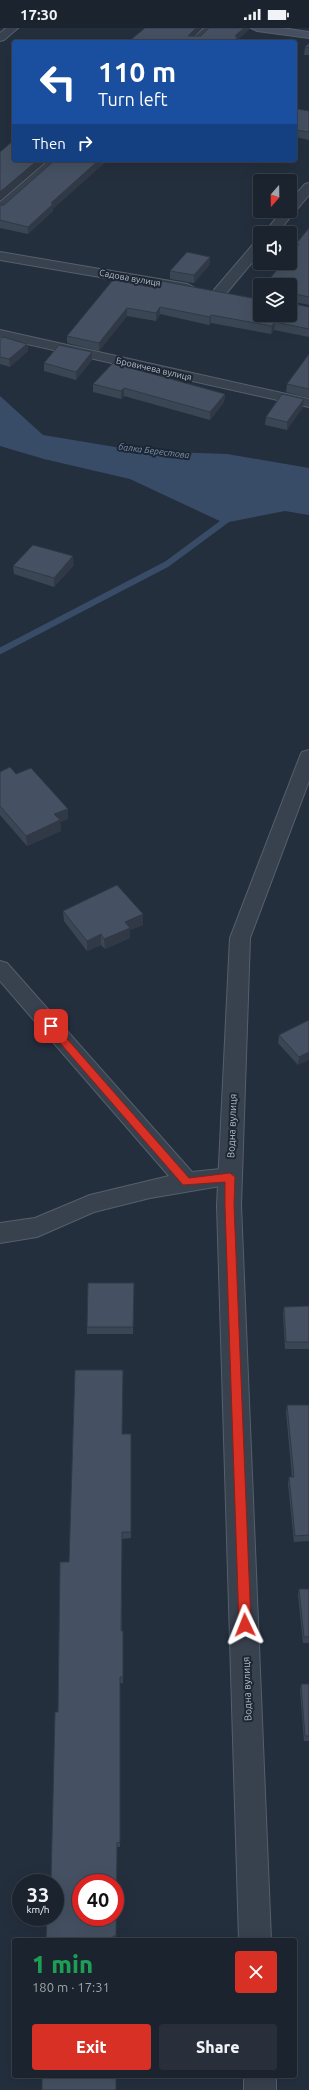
<!DOCTYPE html>
<html lang="en">
<head>
<meta charset="utf-8">
<style>
	:root { --surface:#1b232e; --page:#282f3a; --text:#f1f3f6; --muted:#a0a4aa; --line:#39404a; --accent:#d93025 }
	body { margin:0; font-family:Ubuntu,sans-serif; background:var(--page); color:var(--text); height:100vh; display:flex; flex-direction:column; font-size:15px; white-space:nowrap }
	* { box-sizing:border-box; margin:0 }
	p { font-size:13px; color:var(--muted) }
	.icon { flex:none; width:22px; height:22px; fill:none; stroke:currentColor; stroke-width:2; stroke-linecap:round; stroke-linejoin:round }
	.map { position:relative; flex:1; overflow:hidden }
	.side { position:absolute; left:12px; top:1910px; width:285px; height:140px; display:flex; flex-direction:column; background:var(--surface); border-radius:4px; box-shadow:0 4px 16px #0002,0 0 0 1px var(--line) }
	.side>* { flex:none }
	.guide { position:absolute; left:12px; top:12px; width:285px; height:122px; border-radius:4px; box-shadow:0 4px 16px #0002,0 0 0 1px var(--line); background:#1a4fa0; color:#fff; overflow:hidden }
	.needle { width:26px; rotate:200deg }
	.buttons { position:absolute; left:253px; top:146px; display:grid; gap:8px }
	.buttons a { display:grid; place-items:center; width:44px; height:44px; border-radius:4px; background:var(--surface); box-shadow:0 4px 16px #0002,0 0 0 1px var(--line); font-size:20px }
	.speed { position:absolute; left:12px; top:1846px; display:flex; gap:8px; font-size:20px; font-weight:700; text-align:center }
	.speed>* { display:grid; place-content:center; width:52px; height:52px; border-radius:50%; background:var(--surface); box-shadow:0 4px 16px #0002,0 0 0 1px var(--line); line-height:1 }
	.speed small { font-size:10px; font-weight:400 }
	.speed .limit { border:6px solid #d22; background:#fff; color:#111 }
	.pin { position:absolute; display:grid; place-items:center; width:34px; height:34px; color:#fff; margin:-17px; border-radius:8px; box-shadow:0 2px 6px #0006 }
	.me { position:absolute; width:44px; margin:-22px; rotate:358deg; stroke-linejoin:round; filter:drop-shadow(0 0 3px #0008) }
	.turn { display:flex; align-items:center; gap:14px; height:84px; padding:0 20px; font-size:18px }
	.turn .icon { width:52px; height:52px; stroke-width:2.5 }
	.turn b { display:block; font-size:28px; line-height:34px }
	.then { display:flex; align-items:center; height:38px; padding:0 20px; background:#0003; gap:8px; font-size:15px }
	.round { display:grid; place-items:center; flex:none; width:42px; height:42px; border-radius:4px; background:var(--page) }
	.headline { display:flex; align-items:center; justify-content:space-between; height:68px; padding:0 20px }
	h1 { font-size:24px; font-weight:800; line-height:30px; color:#1e9e55 }
	.primary-button { display:flex; gap:8px; margin-top:auto; padding:8px 20px }
	.primary-button a { flex:1; height:46px; border-radius:4px; background:var(--accent); color:#fff; font-size:16px; font-weight:800; line-height:46px; text-align:center }
	.primary-button a+a { background:var(--page); color:var(--text) }
	.status { display:flex; justify-content:space-between; align-items:center; height:28px; padding:0 20px; background:var(--surface); direction:ltr }
	.status svg { height:11px; fill:currentColor }
	.map>svg:first-child { display:block }
	.water { fill:#394c67 }
	.lines { fill:none; stroke-linecap:round; stroke-linejoin:round }
	.stream { stroke:#394c67; stroke-width:6 }
	.minor-casing { stroke:#565f6c; stroke-width:2 }
	.tertiary-casing { stroke:#565f6c; stroke-width:2 }
	.secondary-casing { stroke:#565f6c; stroke-width:2 }
	.minor { fill:#38414e; fill-rule:evenodd }
	.tertiary { fill:#38414e; fill-rule:evenodd }
	.secondary { fill:#465061; fill-rule:evenodd }
	.wall { fill:#3b4654 }
	.shaded-wall { fill:#303945 }
	.building { fill:#455162; stroke:#303945; fill-rule:evenodd }
	.route { fill:#d93025; stroke:#8d1f18 }
	.labels { text-anchor:middle; dominant-baseline:central; stroke-width:4; stroke-linejoin:round; paint-order:stroke }
	.far-street-label { font-size:9px; fill:#b4bcc9; stroke:#1d2633 }
	.far-water-label { font-size:9px; font-style:italic; fill:#7c92b1; stroke:#1d2633 }
	.street-label { font-size:10px; fill:#b4bcc9; stroke:#1d2633 }
</style>
</head>
<body>
<div class="status"><b>17:30</b><svg viewBox="0 0 49 12"><path d="M0 12V9h3v3zM5 12V6h3v6zM10 12V3h3v9zM15 12V0h3v12zM26 1h20v11H26zM47 4h2v5h-2z"/></svg></div>
<div class="map">
<svg width="309" height="2062" viewBox="0 0 309 2062">
	<rect width="100%" height="100%" fill="#242f3e"/>
	<path class="water" d="M 0,368 L 43,407 L 139,423 L 227,426 L 309,440 L 309,487 L 285,483 L 224,495 L 130,451 L 44,431 L 0,418 Z"/>
	<g class="lines">
		<path class="stream" d="M 0,623 L 167,536 L 232,488"/>
		<g class="minor-casing">
			<g id="minor">
				<path d="M 6,0 L 18,0 L 4,12 L 0,13 L 0,5 Z"/>
				<path d="M 204,0 L 215,0 L 200,14 L 189,14 Z"/>
				<path d="M 49,132 L 62,132 L 4,183 L 0,184 L 0,174 Z"/>
				<path d="M 309,155 L 309,167 L 277,205 L 264,205 L 282,183 L 290,183 L 290,173 L 305,156 Z"/>
				<path d="M 260,213 L 260,225 L 224,268 L 214,268 L 212,265 L 214,262 L 255,214 Z"/>
				<path d="M 0,224 L 188,256 L 195,260 L 188,264 L 0,232 Z"/>
				<path d="M 0,302 L 309,371 L 309,379 L 0,310 Z"/>
				<path d="M 0,933 L 7,935 L 192,1144 L 230,1140 L 238,1143 L 241,1149 L 238,1155 L 150,1170 L 94,1184 L 37,1209 L 0,1215 L 0,1195 L 35,1190 L 90,1167 L 169,1148 L 0,953 Z"/>
			</g>
		</g>
		<g class="tertiary-casing">
			<g id="tertiary">
				<path d="M 309,722 L 309,753 L 250,910 L 241,1177 L 271,1912 L 239,1912 L 217,1177 L 230,910 L 300,728 L 302,724 Z"/>
				<rect x="244" y="2048" width="32" height="14"/>
			</g>
		</g>
		<g class="secondary-casing">
			<path id="secondary" d="M 251,0 L 282,0 L 309,4 L 309,10 L 257,3 Z"/>
		</g>
		<use href="#minor" class="minor"/>
		<use href="#tertiary" class="tertiary"/>
		<use href="#secondary" class="secondary"/>
	</g>
	<g class="wall">
		<path d="M 309,15 L 309,27 L 304,27 L 305,19 Z"/>
		<path d="M 309,83 L 309,112 L 295,109 L 295,84 Z"/>
		<path d="M 0,177 L 53,181 L 53,183 L 28,206 L 0,200 Z"/>
		<path d="M 309,200 L 309,277 L 290,273 L 290,257 L 296,216 Z"/>
		<path d="M 210,229 L 210,236 L 194,255 L 170,251 L 170,243 Z"/>
		<path d="M 113,252 L 260,287 L 309,279 L 309,309 L 274,302 L 271,306 L 211,295 L 209,297 L 160,286 L 156,293 L 127,288 L 99,323 L 67,315 L 67,308 Z"/>
		<path d="M 0,312 L 27,316 L 28,323 L 10,339 L 0,336 Z"/>
		<path d="M 92,324 L 92,332 L 76,352 L 44,343 L 44,335 Z"/>
		<path d="M 309,326 L 309,370 L 286,364 L 287,356 Z"/>
		<path d="M 93,356 L 225,366 L 224,374 L 210,392 L 124,368 L 121,371 L 93,364 Z"/>
		<path d="M 304,371 L 303,379 L 287,402 L 265,397 L 266,389 Z"/>
		<path d="M 74,537 L 54,559 L 14,546 L 13,538 Z"/>
		<path d="M 0,744 L 16,746 L 68,791 L 60,794 L 61,803 L 27,818 L 0,787 Z"/>
		<path d="M 63,883 L 143,897 L 130,902 L 130,910 L 105,921 L 101,917 L 87,923 L 64,893 Z"/>
		<path d="M 309,992 L 298,1037 L 278,1015 L 279,1007 Z"/>
		<path d="M 134,1263 L 133,1306 L 87,1306 L 87,1299 Z"/>
		<path d="M 309,1278 L 309,1321 L 285,1321 L 283,1286 L 284,1279 Z"/>
		<path d="M 123,1342 L 122,1406 L 131,1406 L 131,1510 L 122,1511 L 122,1603 L 123,1655 L 120,1655 L 120,1819 L 117,1819 L 116,1912 L 46,1912 L 51,1854 L 58,1684 L 69,1534 Z"/>
		<path d="M 287,1377 L 309,1377 L 309,1513 L 294,1514 L 288,1456 L 289,1449 L 292,1449 L 286,1384 Z"/>
		<path d="M 299,1561 L 309,1561 L 309,1615 L 303,1615 L 298,1567 Z"/>
		<path d="M 301,1656 L 309,1656 L 309,1713 L 304,1713 L 300,1662 Z"/>
	</g>
	<g class="shaded-wall">
		<path d="M 196,0 L 202,0 L 189,14 L 188,8 Z"/>
		<path d="M 244,0 L 250,0 L 250,1 L 238,12 L 238,14 L 232,14 L 235,8 Z"/>
		<path d="M 38,132 L 47,132 L 0,172 L 0,164 Z"/>
		<path d="M 99,132 L 108,132 L 53,181 L 53,183 L 28,206 L 28,199 L 51,175 Z"/>
		<path d="M 210,229 L 210,236 L 194,255 L 194,247 Z"/>
		<path d="M 160,279 L 160,286 L 156,293 L 156,285 Z"/>
		<path d="M 127,280 L 127,288 L 99,323 L 99,315 Z"/>
		<path d="M 211,287 L 211,295 L 209,297 L 210,289 Z"/>
		<path d="M 275,294 L 274,302 L 271,306 L 272,298 Z"/>
		<path d="M 27,316 L 28,323 L 10,339 L 9,331 Z"/>
		<path d="M 92,324 L 92,332 L 76,352 L 76,344 Z"/>
		<path d="M 124,360 L 124,368 L 121,371 L 121,363 Z"/>
		<path d="M 225,366 L 224,374 L 210,392 L 210,384 Z"/>
		<path d="M 304,371 L 303,379 L 287,402 L 287,394 Z"/>
		<path d="M 73,528 L 74,537 L 54,559 L 54,550 Z"/>
		<path d="M 68,781 L 68,791 L 60,794 L 61,803 L 27,818 L 26,808 L 54,786 Z"/>
		<path d="M 143,886 L 143,897 L 130,902 L 130,910 L 105,921 L 104,911 L 125,894 Z"/>
		<path d="M 101,906 L 101,917 L 87,923 L 87,913 Z"/>
		<path d="M 309,1024 L 309,1032 L 298,1037 L 299,1029 Z"/>
	</g>
	<g class="building">
		<path d="M 145,0 L 196,0 L 188,8 L 201,8 L 209,0 L 244,0 L 235,8 L 238,9 L 232,14 L 128,14 Z"/>
		<path d="M 309,15 L 309,20 L 305,19 Z"/>
		<path d="M 298,81 L 309,83 L 309,104 L 295,102 L 295,84 Z"/>
		<path d="M 14,112 L 14,132 L 38,132 L 0,164 L 0,124 Z"/>
		<path d="M 55,132 L 99,132 L 51,175 L 53,176 L 28,199 L 0,192 L 0,177 L 4,177 Z"/>
		<path d="M 309,200 L 309,269 L 291,265 L 290,265 L 290,257 L 264,257 L 283,235 L 290,235 L 290,227 L 299,216 L 296,216 Z"/>
		<path d="M 187,224 L 210,229 L 194,247 L 170,243 Z"/>
		<path d="M 113,252 L 156,260 L 161,253 L 252,270 L 254,269 L 260,269 L 260,287 L 290,287 L 290,275 L 309,279 L 309,301 L 275,294 L 272,298 L 211,287 L 210,289 L 160,279 L 156,285 L 127,280 L 99,315 L 67,308 Z"/>
		<path d="M 3,309 L 27,316 L 9,331 L 0,329 L 0,312 Z"/>
		<path d="M 59,317 L 92,324 L 76,344 L 44,335 Z"/>
		<path d="M 309,326 L 309,361 L 287,356 Z"/>
		<path d="M 113,335 L 225,366 L 210,384 L 124,360 L 121,363 L 93,356 Z"/>
		<path d="M 282,366 L 304,371 L 287,394 L 266,389 Z"/>
		<path d="M 33,517 L 73,528 L 54,550 L 13,538 Z"/>
		<path d="M 10,739 L 16,746 L 31,740 L 68,781 L 54,786 L 60,792 L 26,808 L 0,778 L 0,744 Z"/>
		<path d="M 117,857 L 143,886 L 125,894 L 130,900 L 104,911 L 101,906 L 87,913 L 63,883 Z"/>
		<path d="M 309,992 L 309,1024 L 299,1029 L 279,1007 Z"/>
		<path d="M 88,1255 L 134,1255 L 133,1299 L 87,1299 Z"/>
		<path d="M 309,1278 L 309,1314 L 286,1314 L 284,1279 Z"/>
		<path d="M 75,1342 L 123,1342 L 122,1406 L 131,1406 L 131,1504 L 122,1504 L 121,1603 L 123,1603 L 123,1649 L 120,1649 L 120,1814 L 117,1815 L 116,1908 L 113,1908 L 113,1912 L 46,1912 L 47,1889 L 55,1889 L 55,1855 L 48,1855 L 48,1854 L 51,1854 L 55,1684 L 58,1684 L 60,1534 L 69,1534 ZM 81,1855 L 115,1855 L 115,1889 L 81,1889 Z"/>
		<path d="M 287,1377 L 309,1377 L 309,1507 L 295,1508 L 289,1449 L 294,1449 Z"/>
		<path d="M 299,1561 L 309,1561 L 309,1609 L 304,1609 Z"/>
		<path d="M 301,1656 L 309,1656 L 309,1708 L 305,1708 Z"/>
		<rect x="42" y="2048" width="74" height="14"/>
	</g>
	<path class="route" d="M 51,995 L 54,996 L 189,1150 L 230,1145 L 235,1149 L 234,1177 L 251,1597 L 249,1601 L 245,1603 L 241,1601 L 239,1597 L 225,1177 L 225,1154 L 183,1157 L 48,1001 L 46,998 Z"/>
	<g class="labels">
		<g class="far-street-label">
			<text transform="translate(130 250) rotate(10)">Садова вулиця</text>
			<text transform="translate(154 341) rotate(13)">Бровичева вулиця</text>
		</g>
		<g class="far-water-label">
			<text transform="translate(154 423) rotate(7)">балка Берестова</text>
		</g>
		<g class="street-label">
			<text transform="translate(232 1098) rotate(-88)">Водна вулиця</text>
			<text transform="translate(247 1661) rotate(-92)">Водна вулиця</text>
		</g>
	</g>
</svg>
<div class="buttons">
<a><svg class="needle" viewBox="-14 -14 28 28"><path d="M0-13l5 13h-10z" fill="#e53935"/><path d="M0 13l5-13h-10z" fill="#a0a4aa"/></svg></a>
<a><svg class="icon" aria-label="sound" viewBox="0 0 24 24"><path d="M4 9h4l5-4v14l-5-4H4zM17 9q2 3 0 6"/></svg></a>
<a><svg class="icon" aria-label="layers" viewBox="0 0 24 24"><path d="M12 4l9 5-9 5-9-5zM3 14l9 5 9-5"/></svg></a>
</div>
<div class="speed"><div>33<small>km/h</small></div><div class="limit">40</div></div>
<div class="pin" style="left:51px;top:998px;background:#d93025"><svg class="icon" aria-label="arrive" viewBox="0 0 24 24"><path d="M6 21V4h12l-3 4 3 4H6"/></svg></div>
<svg class="me" style="left:245px;top:1597px" viewBox="-20 -20 40 40"><path d="M0-17L14 15 0 8-14 15z" fill="#d93025" stroke="#fff" stroke-width="4"/></svg>
<div class="guide">
<div class="turn"><svg class="icon" aria-label="left" viewBox="0 0 24 24"><path d="M17 20v-9H6M10 6l-5 5 5 5"/></svg><div><b>110 m</b>Turn left</div></div>
<div class="then">Then<svg class="icon" aria-label="right" viewBox="0 0 24 24"><path d="M7 20v-9h11M14 6l5 5-5 5"/></svg></div>
</div>
<section class="side">
<div class="headline"><div><h1>1 min</h1><p>180 m · 17:31</p></div><a class="round" style="background:#d93025;color:#fff"><svg class="icon" aria-label="close" viewBox="0 0 24 24"><path d="M6 6l12 12M18 6L6 18"/></svg></a></div>
<div class="primary-button"><a>Exit</a><a>Share</a></div>
</section>
</div>
</body>
</html>
